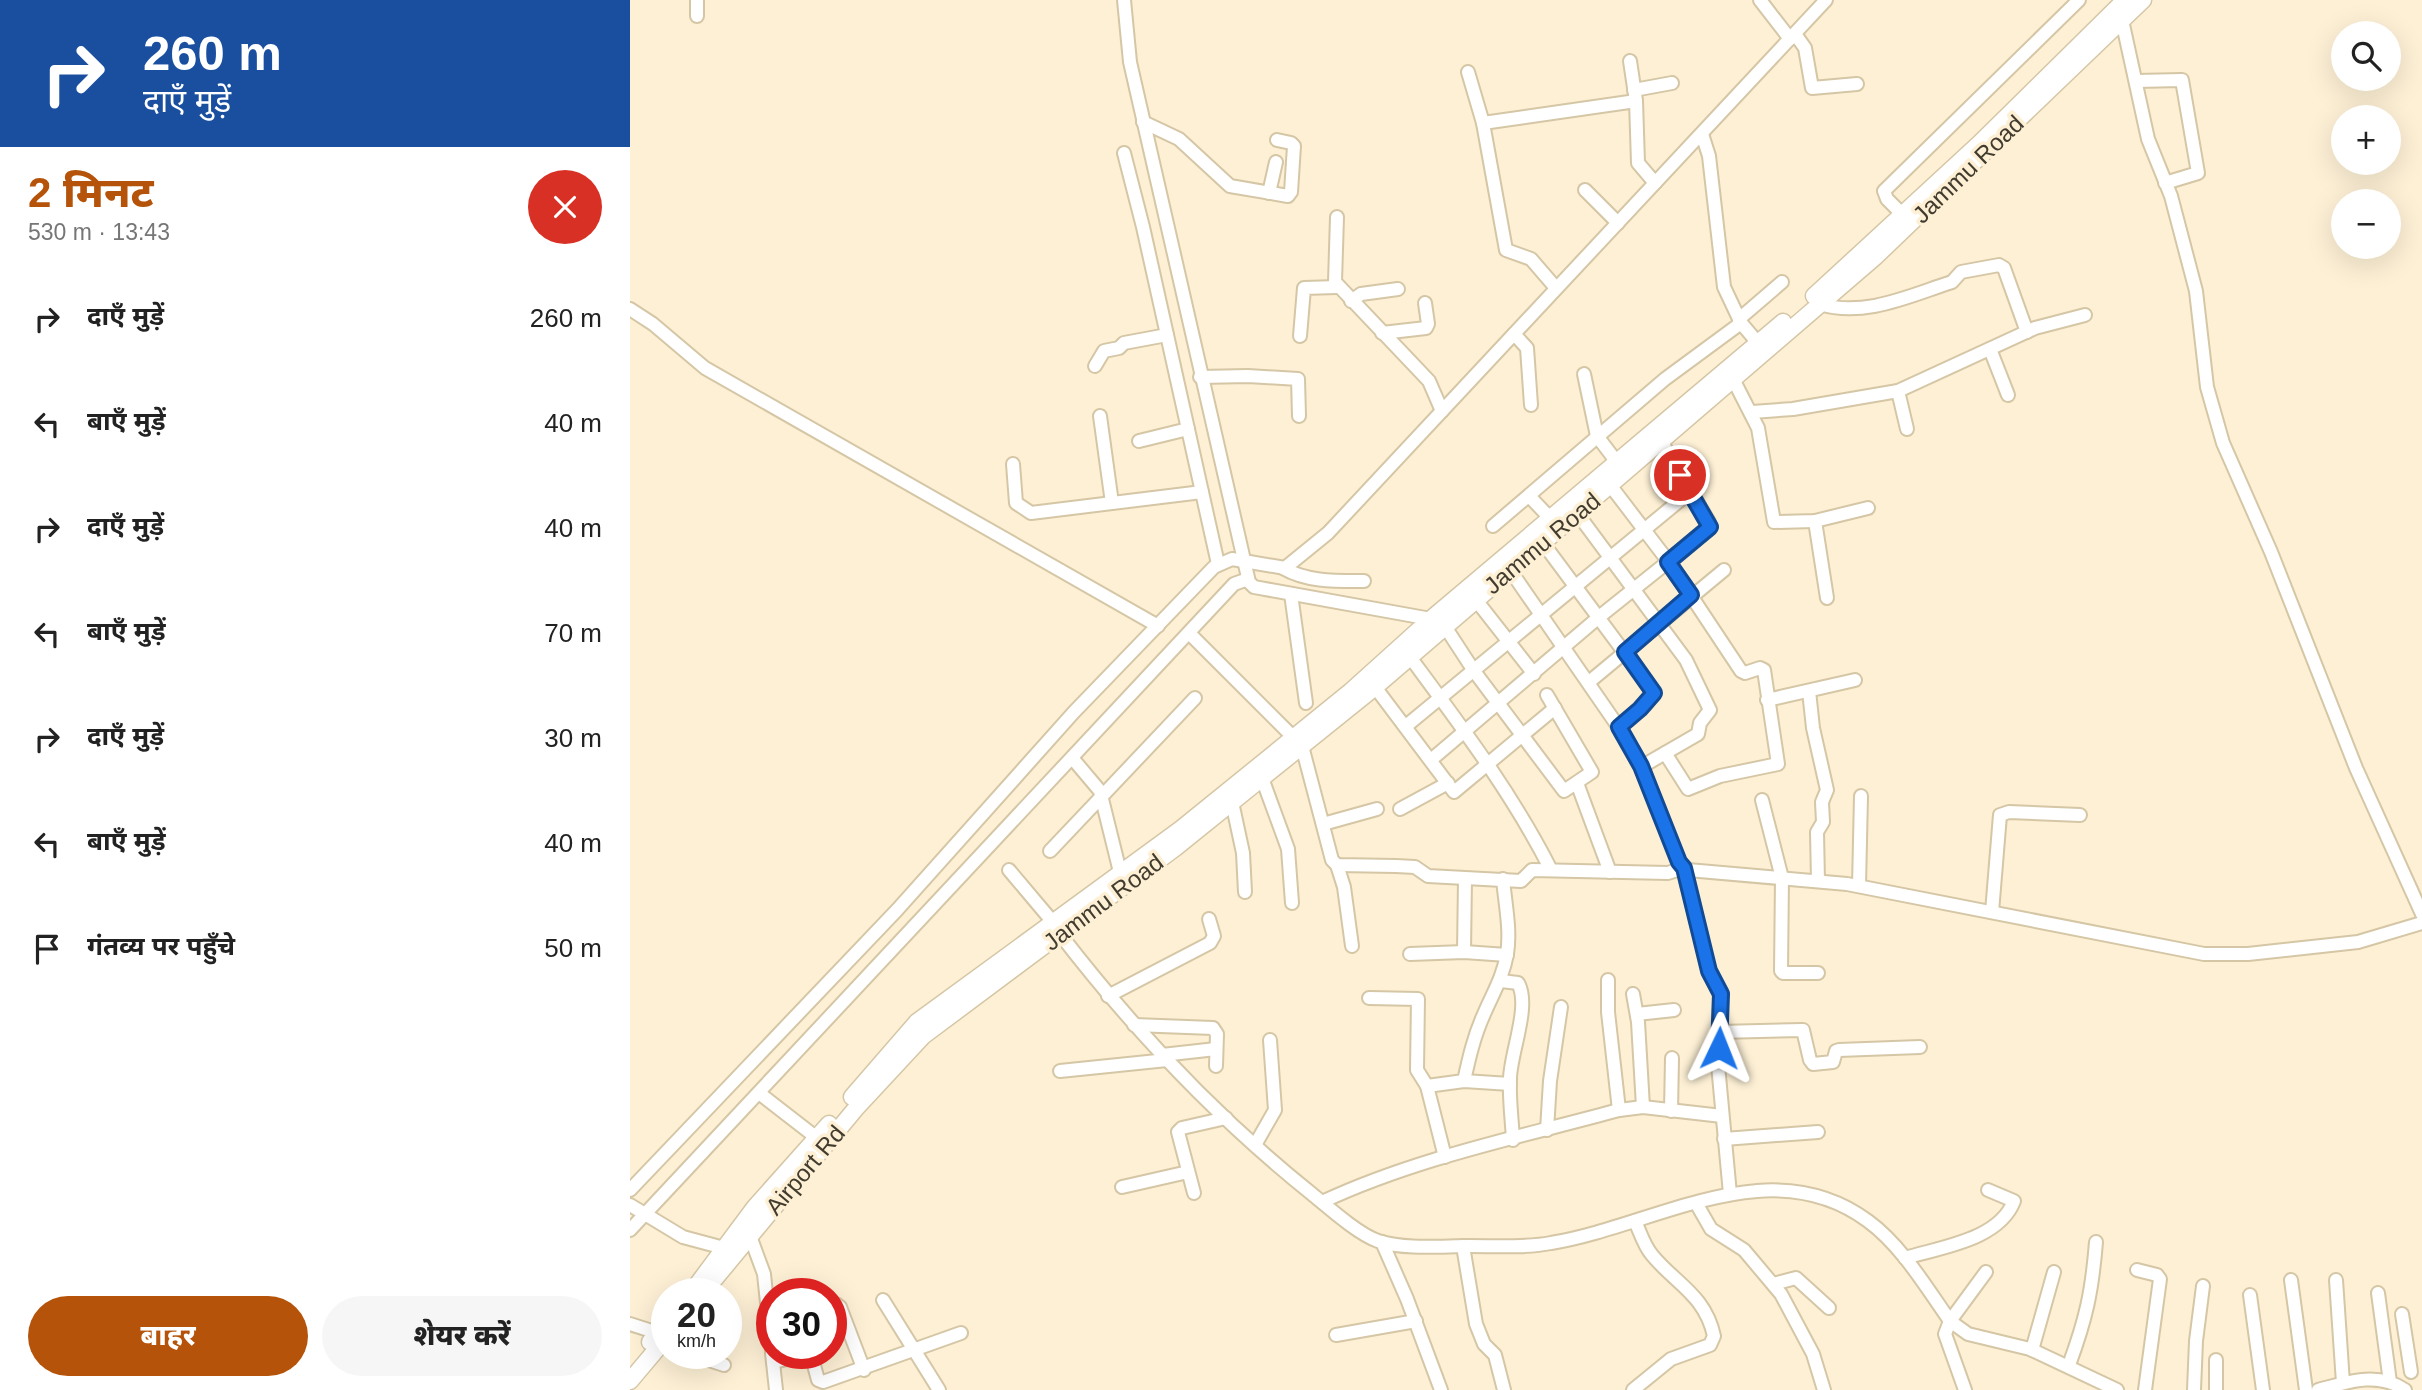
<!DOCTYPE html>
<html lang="hi">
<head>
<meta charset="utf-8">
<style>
	:root { --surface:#fff; --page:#f6f6f6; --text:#222; --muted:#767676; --accent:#b45309 }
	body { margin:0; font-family:Arial,"Noto Sans Devanagari",sans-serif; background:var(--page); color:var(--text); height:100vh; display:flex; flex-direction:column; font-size:26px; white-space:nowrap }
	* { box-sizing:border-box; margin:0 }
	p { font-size:23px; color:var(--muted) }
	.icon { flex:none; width:38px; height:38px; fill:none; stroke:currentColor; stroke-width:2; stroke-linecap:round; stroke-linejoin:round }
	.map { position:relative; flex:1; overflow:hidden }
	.side { display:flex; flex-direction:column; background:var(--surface); width:630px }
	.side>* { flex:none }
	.banner { background:#1a4fa0; color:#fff; overflow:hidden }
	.buttons { position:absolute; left:1701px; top:21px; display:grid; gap:14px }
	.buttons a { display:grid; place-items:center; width:70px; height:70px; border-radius:50%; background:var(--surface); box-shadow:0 7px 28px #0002; font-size:35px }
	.speed { position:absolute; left:21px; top:1278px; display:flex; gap:14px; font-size:35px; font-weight:700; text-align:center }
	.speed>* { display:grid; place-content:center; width:91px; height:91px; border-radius:50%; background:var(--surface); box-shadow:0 7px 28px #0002; line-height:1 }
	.speed small { font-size:18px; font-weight:400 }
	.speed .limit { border:10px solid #d22; background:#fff; color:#111 }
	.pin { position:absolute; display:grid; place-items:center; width:60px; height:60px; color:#fff; margin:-30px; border:4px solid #fff; border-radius:50%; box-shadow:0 2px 7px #0007 }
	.me { position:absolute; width:77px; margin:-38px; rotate:2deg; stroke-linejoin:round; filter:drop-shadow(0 0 5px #0008) }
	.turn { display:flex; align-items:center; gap:24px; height:147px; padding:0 28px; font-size:32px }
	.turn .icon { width:91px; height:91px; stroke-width:2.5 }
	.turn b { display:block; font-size:49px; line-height:60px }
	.round { display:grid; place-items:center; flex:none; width:74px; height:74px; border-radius:37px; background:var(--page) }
	.headline { display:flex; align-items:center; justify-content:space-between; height:119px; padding:0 28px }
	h1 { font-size:42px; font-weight:800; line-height:52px; color:var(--accent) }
	.cta { display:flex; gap:14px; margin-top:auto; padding:14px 28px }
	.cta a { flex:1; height:80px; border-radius:42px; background:var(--accent); color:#fff; font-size:28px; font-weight:800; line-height:80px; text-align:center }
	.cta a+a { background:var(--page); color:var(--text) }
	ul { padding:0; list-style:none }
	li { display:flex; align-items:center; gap:21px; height:105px; padding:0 28px }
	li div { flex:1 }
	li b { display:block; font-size:26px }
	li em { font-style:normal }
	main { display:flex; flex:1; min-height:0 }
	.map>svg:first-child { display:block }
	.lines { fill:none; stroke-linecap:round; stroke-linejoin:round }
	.minor-casing { stroke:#d5c6a5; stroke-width:16 }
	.major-casing { stroke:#d5c6a5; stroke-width:19 }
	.minor { stroke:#fff; stroke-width:12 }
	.major { stroke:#fff; stroke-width:16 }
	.route-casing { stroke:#114b97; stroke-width:18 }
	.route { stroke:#1a73e8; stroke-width:12 }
	.labels { text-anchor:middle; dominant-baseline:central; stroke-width:7; stroke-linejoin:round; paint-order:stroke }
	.street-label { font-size:24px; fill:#423c2f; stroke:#fdf0d5 }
</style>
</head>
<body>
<main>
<section class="side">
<div class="banner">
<div class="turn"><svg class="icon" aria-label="right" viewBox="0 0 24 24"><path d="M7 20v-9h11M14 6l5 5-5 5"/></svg><div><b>260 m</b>दाएँ मुड़ें</div></div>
</div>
<div class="headline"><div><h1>2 मिनट</h1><p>530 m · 13:43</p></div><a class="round" style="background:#d93025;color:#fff"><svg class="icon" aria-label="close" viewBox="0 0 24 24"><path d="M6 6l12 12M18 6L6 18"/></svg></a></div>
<ul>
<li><svg class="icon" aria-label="right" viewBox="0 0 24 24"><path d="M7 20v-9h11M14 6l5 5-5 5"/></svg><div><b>दाएँ मुड़ें</b></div><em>260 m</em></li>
<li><svg class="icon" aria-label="left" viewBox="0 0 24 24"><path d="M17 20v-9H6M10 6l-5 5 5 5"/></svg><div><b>बाएँ मुड़ें</b></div><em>40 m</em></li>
<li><svg class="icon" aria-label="right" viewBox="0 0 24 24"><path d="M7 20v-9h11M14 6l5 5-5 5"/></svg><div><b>दाएँ मुड़ें</b></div><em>40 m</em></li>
<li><svg class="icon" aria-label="left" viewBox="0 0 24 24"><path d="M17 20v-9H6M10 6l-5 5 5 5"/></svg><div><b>बाएँ मुड़ें</b></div><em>70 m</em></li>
<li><svg class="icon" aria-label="right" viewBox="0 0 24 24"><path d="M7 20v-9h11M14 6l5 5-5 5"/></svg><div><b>दाएँ मुड़ें</b></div><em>30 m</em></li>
<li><svg class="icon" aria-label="left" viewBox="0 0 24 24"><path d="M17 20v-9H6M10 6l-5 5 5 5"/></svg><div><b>बाएँ मुड़ें</b></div><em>40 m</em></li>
<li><svg class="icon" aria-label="arrive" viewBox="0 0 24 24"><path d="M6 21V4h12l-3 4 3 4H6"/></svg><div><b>गंतव्य पर पहुँचे</b></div><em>50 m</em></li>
</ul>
<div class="cta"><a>बाहर</a><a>शेयर करें</a></div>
</section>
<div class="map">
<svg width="1792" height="1390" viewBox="0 0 1792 1390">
	<rect width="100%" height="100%" fill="#fdf0d5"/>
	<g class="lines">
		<g class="minor-casing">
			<g id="minor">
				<path d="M 494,0 L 500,62 L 619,582 L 624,587 L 801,619 L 814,625 L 844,671 L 934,791 L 962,772 L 917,695"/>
				<path d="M 1130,0 L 1160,39"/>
				<path d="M 67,16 L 67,0"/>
				<path d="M 1492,20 L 1518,139 L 1541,196 L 1566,291 L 1577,387 L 1593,443 L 1641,552 L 1726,768 L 1792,914"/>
				<path d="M 1165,34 L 1175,48 L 1182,88 L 1227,84"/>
				<path d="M 1000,61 L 1006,101"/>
				<path d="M 838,72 L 853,123 L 1006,101 L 1008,163 L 1025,183"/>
				<path d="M 1506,81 L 1552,80 L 1568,173 L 1535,183"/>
				<path d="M 1004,90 L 1042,83"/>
				<path d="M 513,122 L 549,139 L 600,186 L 658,196 L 661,192 L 664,146 L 661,143 L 647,140"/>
				<path d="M 853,123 L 876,250 L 901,259 L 926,288"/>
				<path d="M 1072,134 L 1079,156 L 1094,287 L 1111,323 L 1128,343"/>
				<path d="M 494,153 L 513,227 L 588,564"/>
				<path d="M 955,190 L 988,223"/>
				<path d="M 639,193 L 646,162"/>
				<path d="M 1272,214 L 1257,199 L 1254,191 L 1449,0"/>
				<path d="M 707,217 L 705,282 L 799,381 L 812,411"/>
				<path d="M 721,301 L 731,294 L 768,289"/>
				<path d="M 1190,304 C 1234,318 1281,295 1322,282 L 1331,272 L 1369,265 L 1374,268 L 1397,332"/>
				<path d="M 0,309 L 23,324 L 75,368 L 528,626"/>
				<path d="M 1109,319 L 1152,282"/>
				<path d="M 752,333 L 796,328 L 798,324 L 795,303"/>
				<path d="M 884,334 L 897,348 L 901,405"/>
				<path d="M 670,336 L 674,288 L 707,287"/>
				<path d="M 1360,349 L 1378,395"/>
				<path d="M 465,366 L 474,351 L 489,348 L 494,343 L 537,335"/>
				<path d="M 954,374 L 967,436 L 986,461"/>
				<path d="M 570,377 L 618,376 L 668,379 L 669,416"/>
				<path d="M 1103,379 L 1128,428 L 1144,522 L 1185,521 L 1238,508"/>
				<path d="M 1268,391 L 1277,429"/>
				<path d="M 1122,412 L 1163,409 L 1268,391 L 1405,328 L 1455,315"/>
				<path d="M 470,416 L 482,503"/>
				<path d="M 509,441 L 558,429"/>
				<path d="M 383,464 L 386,503 L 401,513 L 572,492"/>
				<path d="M 980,485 L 1038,561 L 1111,671 L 1115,673 L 1130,668 L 1134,670 L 1148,764 L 1090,776 L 1058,789 L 1035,753"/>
				<path d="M 899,496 L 921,519"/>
				<path d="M 947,513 L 1056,660 L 1080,710 L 1070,723 L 1068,734 L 1011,767"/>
				<path d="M 1185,521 L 1197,598"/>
				<path d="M 863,526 L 1035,379 L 1111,323"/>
				<path d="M 913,543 L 1023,691 C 1020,706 1000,717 989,727"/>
				<path d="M 653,568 C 677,582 706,581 734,581"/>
				<path d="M 880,570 L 994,735 L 1011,767 L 1049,862 L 1058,870 L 1217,884 L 1574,954 L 1618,954 L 1728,942 L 1792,923"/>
				<path d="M 661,594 L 676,703"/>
				<path d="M 846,600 L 904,674"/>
				<path d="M 559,633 L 663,737"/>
				<path d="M 780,657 C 831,726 882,793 921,870"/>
				<path d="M 959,682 L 1094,570"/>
				<path d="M 745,687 L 824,792 L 925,708"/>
				<path d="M 1179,691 L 1183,728 L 1197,790 L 1192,802 L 1193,822 L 1187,832 L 1188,881"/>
				<path d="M 1137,700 L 1225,680"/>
				<path d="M 776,726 L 1060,492"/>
				<path d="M 672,746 L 702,860 L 707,865 L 766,866 L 785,867 L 798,876 L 891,881 L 902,870 L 1038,873 L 1053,868 L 1079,971 L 1091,994 L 1088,1065 L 1100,1194"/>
				<path d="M 443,759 L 470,791 L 490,872"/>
				<path d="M 802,759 L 969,617 L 1079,529 L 1079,522 L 1031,441"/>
				<path d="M 632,778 L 658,849 L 662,903"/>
				<path d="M 947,783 L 980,872"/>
				<path d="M 1132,800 L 1152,878 L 1151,971 L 1153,973 L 1188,973"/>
				<path d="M 602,802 L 613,853 L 615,892"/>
				<path d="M 770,809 L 818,783"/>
				<path d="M 693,824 L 747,809"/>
				<path d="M 420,851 L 565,698"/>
				<path d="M 707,865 L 714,887 L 722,946"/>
				<path d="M 379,870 L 422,921"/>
				<path d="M 1229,886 L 1231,796"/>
				<path d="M 1362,912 L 1370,815 L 1379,812 L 1450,815"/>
				<path d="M 430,934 C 504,1030 587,1118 682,1194 C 699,1208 728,1234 748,1241 C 777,1250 811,1246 840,1246 C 867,1246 895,1248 921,1243 C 1025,1226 1140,1148 1238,1221 C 1272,1246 1296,1287 1320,1321 L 1338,1334 L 1400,1349 L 1487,1390"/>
				<path d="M 834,952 L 835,879"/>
				<path d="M 780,954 L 834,952 L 877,955"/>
				<path d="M 978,980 L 978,1012 L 989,1110"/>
				<path d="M 871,981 L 888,983 C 901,1006 880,1054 880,1079 C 879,1099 882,1120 883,1140"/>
				<path d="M 1003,994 L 1008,1022 L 1013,1107"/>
				<path d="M 478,996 L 580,943 L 584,936 L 579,919"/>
				<path d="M 739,998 L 788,999 L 787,1070 L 797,1086 L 815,1157"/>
				<path d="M 1007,1014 L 1044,1010"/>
				<path d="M 504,1025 L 583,1028 L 587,1034 L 586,1066"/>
				<path d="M 1089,1032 L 1173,1030 L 1180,1060 L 1183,1064 L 1203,1062 L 1206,1051 L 1209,1050 L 1290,1047"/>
				<path d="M 532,1055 L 586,1049"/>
				<path d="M 430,1071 L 537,1060"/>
				<path d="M 834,1081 C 839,1058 844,1036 854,1014 C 863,993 873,977 877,954 C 881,930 875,903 873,879"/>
				<path d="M 797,1086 L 834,1081 L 880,1084"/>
				<path d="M 129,1093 L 187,1138"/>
				<path d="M 1041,1111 L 1042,1058"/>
				<path d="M 917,1130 L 920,1081 L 931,1007"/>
				<path d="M 1094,1139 L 1188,1132"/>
				<path d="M 625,1145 L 645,1110 L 640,1040"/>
				<path d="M 492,1187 L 558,1172"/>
				<path d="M 0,1190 L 267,910 L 444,712 L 584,567 L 602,559 L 655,568 L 698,533 L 1196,0"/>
				<path d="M 564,1193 L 548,1132 L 552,1128 L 596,1118"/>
				<path d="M 692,1202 C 786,1158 890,1137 989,1110 L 1013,1107 L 1092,1116"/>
				<path d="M 1066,1203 L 1081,1229 L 1114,1250 L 1151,1294 L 1183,1354 L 1194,1390"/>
				<path d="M 0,1205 L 53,1237 L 94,1248"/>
				<path d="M 0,1230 L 604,584 L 618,579"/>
				<path d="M 120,1236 L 134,1274 L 142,1351"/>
				<path d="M 752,1242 L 777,1299 L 811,1390"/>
				<path d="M 833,1246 L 846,1324 L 854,1344 L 865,1355 L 874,1390"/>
				<path d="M 1275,1258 C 1311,1247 1369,1240 1384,1201 L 1358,1190"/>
				<path d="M 1507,1270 L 1527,1275 L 1530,1279 L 1515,1390"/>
				<path d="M 1661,1280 L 1676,1390"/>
				<path d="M 1706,1280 L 1713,1383"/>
				<path d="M 1143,1284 L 1166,1278 L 1199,1308"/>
				<path d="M 1748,1293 L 1760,1382"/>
				<path d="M 1620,1295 L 1633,1390"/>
				<path d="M 253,1300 L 309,1390"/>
				<path d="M 201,1305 L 206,1304 L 210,1307 L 234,1370"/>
				<path d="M 1772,1314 L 1781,1372"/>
				<path d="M 0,1324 L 28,1333"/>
				<path d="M 706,1335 L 786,1321"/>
				<path d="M 1402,1350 L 1424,1272"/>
				<path d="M 57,1353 L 94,1365"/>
				<path d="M 142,1353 L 146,1390"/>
				<path d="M 1586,1360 L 1586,1390"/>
				<path d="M 143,1362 L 181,1354 L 188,1380 L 193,1382 L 331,1333"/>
				<path d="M 1439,1365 C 1456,1319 1462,1292 1466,1242"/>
				<path d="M 1003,1390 L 1041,1359 L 1080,1345 L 1084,1336 C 1075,1295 1046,1284 1022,1255 C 1014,1246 1010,1232 1005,1221"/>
				<path d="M 1335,1390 L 1315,1334 L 1320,1321 L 1356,1272"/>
				<path d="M 1564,1390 L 1566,1341 L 1573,1286"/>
				<path d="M 1688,1390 C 1717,1382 1748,1371 1775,1390"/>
			</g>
		</g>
		<g class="major-casing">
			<g id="major">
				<path d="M 1184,296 L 1349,144 L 1495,0"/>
				<path d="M 222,1097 L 287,1022 L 551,829 L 720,692 L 801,619 L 1153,322"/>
				<path d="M 61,1293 L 125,1207 L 199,1124"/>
				<path d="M 73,1293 L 227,1107 L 293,1036 L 545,848 L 745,687 L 1245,257 L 1513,0"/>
				<path d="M 20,1342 L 37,1322"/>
				<path d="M 0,1381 L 37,1337"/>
			</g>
		</g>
		<use href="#minor" class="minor"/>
		<use href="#major" class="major"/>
	</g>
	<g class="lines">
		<g class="route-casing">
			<path id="route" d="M 1050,475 L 1080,527 L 1038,562 L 1061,595 L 995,652 L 1024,693 L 1010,709 L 989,727 L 1011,766 L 1049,862 L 1054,868 L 1079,971 L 1091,994 L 1089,1048"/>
		</g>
		<use href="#route" class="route"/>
	</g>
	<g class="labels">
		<g class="street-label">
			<text transform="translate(1338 169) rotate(-44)">Jammu Road</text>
			<text transform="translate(912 543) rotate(-40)">Jammu Road</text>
			<text transform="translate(473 902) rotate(-37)">Jammu Road</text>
			<text transform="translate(175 1170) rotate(-50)">Airport Rd</text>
		</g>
	</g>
</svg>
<div class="buttons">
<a><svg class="icon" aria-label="search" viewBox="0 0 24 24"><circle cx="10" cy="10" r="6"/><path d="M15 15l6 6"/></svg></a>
<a>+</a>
<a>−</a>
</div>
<div class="speed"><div>20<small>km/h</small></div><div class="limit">30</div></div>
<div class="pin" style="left:1050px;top:475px;background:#d93025"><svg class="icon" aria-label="arrive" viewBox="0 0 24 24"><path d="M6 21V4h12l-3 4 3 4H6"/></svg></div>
<svg class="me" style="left:1089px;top:1048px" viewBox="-20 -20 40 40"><path d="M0-17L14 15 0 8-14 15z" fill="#1a73e8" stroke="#fff" stroke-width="4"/></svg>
</div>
</main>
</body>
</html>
